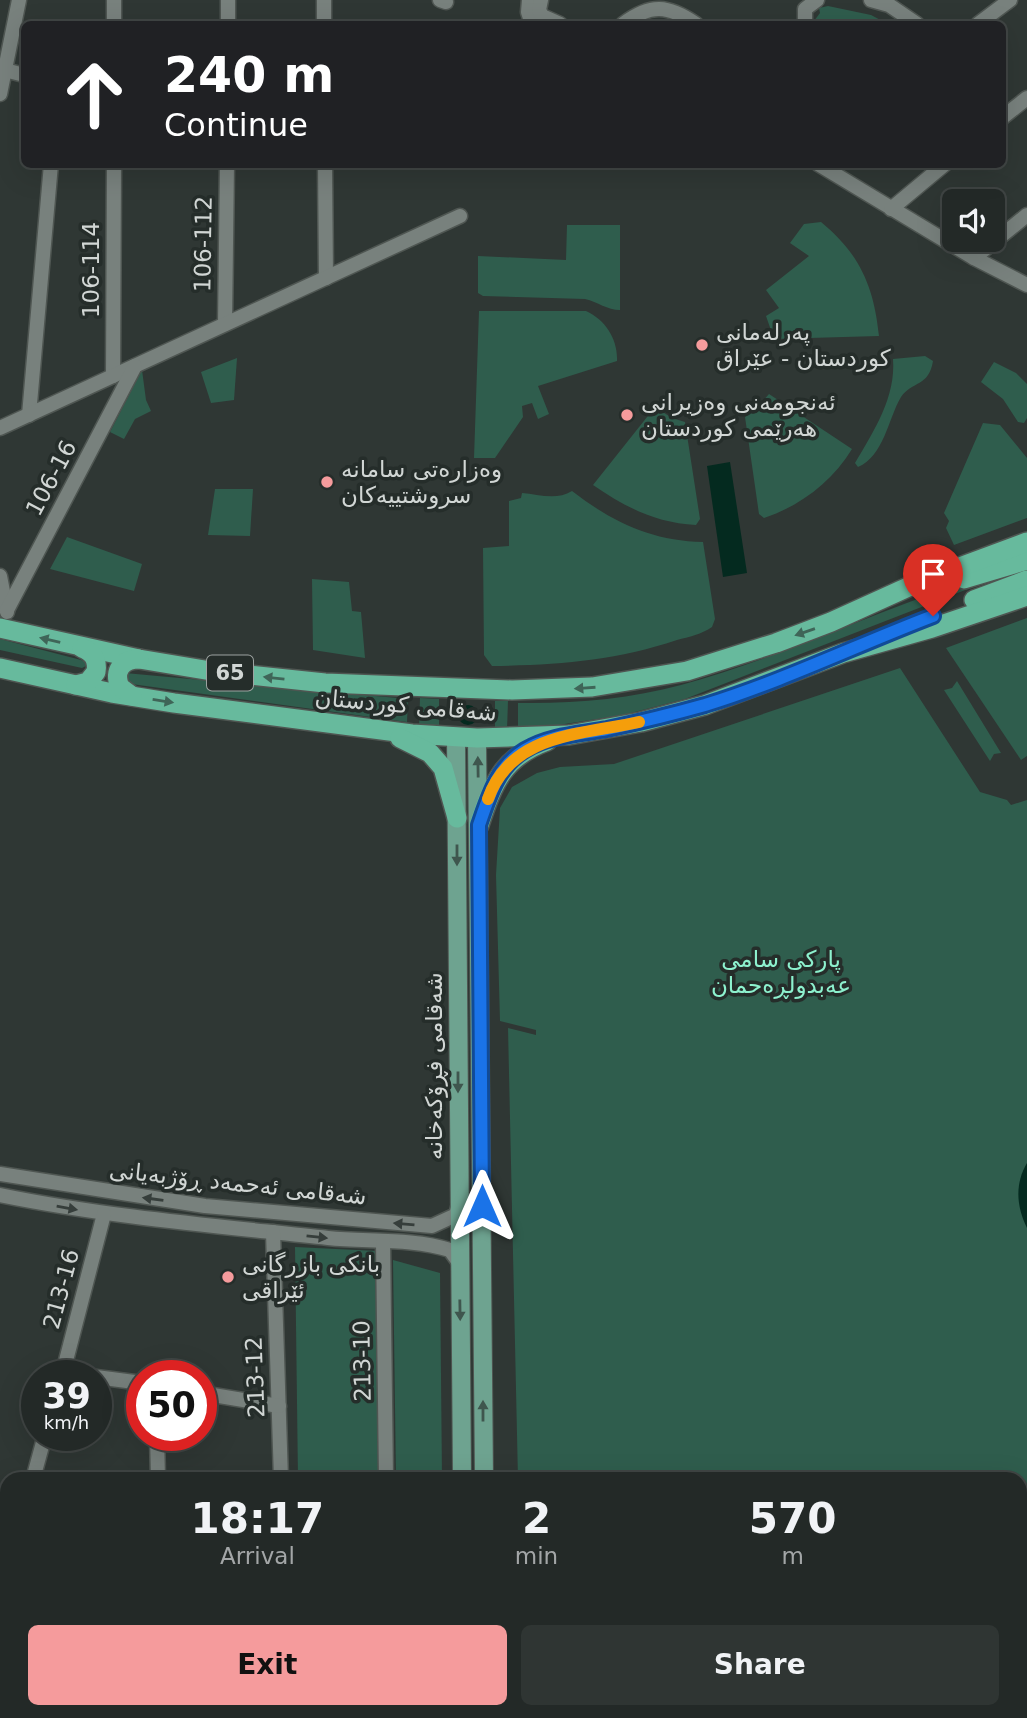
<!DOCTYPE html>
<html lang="en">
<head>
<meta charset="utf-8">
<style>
	:root { --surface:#232927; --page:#2f3533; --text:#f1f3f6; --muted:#a3a6a7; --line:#404544; --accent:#f59b9c }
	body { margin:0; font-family:"DejaVu Sans","Noto Naskh Arabic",sans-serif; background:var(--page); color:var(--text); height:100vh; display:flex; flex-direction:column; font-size:26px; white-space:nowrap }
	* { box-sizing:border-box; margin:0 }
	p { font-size:23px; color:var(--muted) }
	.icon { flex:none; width:38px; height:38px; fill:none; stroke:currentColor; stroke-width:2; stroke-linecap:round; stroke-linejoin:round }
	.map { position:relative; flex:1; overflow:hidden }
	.sheet { position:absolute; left:0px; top:1472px; width:1027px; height:247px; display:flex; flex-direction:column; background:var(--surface); border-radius:21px 21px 0 0; box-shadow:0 7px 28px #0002,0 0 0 2px var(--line) }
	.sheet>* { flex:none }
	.hud { position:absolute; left:21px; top:21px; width:985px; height:147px; border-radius:10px; box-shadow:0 7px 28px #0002,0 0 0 2px var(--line); background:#202124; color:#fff; overflow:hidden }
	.fabs { position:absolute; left:942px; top:189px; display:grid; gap:14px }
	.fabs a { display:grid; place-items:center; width:63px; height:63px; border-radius:10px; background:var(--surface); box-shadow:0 7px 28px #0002,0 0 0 2px var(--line); font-size:35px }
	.speed { position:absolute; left:21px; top:1360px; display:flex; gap:14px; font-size:35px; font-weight:700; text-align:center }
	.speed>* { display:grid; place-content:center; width:91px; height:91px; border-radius:50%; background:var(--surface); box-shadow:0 7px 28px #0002,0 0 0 2px var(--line); line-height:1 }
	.speed small { font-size:18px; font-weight:400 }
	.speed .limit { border:10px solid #d22; background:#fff; color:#111 }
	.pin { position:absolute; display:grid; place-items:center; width:60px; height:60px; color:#fff; margin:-72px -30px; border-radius:50% 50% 50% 0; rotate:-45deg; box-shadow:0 0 7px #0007 }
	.pin .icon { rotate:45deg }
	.me { position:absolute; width:77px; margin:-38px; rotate:0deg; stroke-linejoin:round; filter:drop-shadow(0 0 5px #0008) }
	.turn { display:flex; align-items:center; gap:24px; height:147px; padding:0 28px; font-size:32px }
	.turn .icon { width:91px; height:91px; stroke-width:2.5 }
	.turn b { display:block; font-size:49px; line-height:60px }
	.eta { display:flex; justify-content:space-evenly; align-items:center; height:119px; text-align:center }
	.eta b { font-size:42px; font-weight:700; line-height:49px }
	.button { display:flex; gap:14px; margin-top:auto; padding:14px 28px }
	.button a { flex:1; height:80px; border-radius:10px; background:var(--accent); color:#111; font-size:28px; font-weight:700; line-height:80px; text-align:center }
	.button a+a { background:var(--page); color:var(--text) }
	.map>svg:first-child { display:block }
	.green { fill:#2f5d4d }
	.water { fill:#042a1f }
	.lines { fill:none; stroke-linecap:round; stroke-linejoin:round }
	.minor-casing { stroke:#4f5652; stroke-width:17 }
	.major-casing { stroke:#4f5652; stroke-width:20 }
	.highway-casing { stroke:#4f5652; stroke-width:22 }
	.minor { stroke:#78817d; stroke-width:14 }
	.major { stroke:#6ea390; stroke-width:18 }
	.highway { stroke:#67ba9d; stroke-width:19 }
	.oneway { fill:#3f6558 }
	.oneway2 { fill:#3f564e }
	.oneway3 { fill:#363e3b }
	.route-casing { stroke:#114b97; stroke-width:18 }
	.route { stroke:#1a73e8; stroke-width:12 }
	.slow { stroke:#f59e0b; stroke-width:12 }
	.poi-dot { fill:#f59b9c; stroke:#252d2a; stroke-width:2.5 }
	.labels { text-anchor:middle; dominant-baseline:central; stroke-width:7; stroke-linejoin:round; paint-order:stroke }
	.shield { fill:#252d2a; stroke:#9da3a1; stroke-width:2 }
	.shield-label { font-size:21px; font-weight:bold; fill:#d1d6d4 }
	.street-label { font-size:23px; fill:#d1d6d4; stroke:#252d2a }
	.poi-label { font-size:23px; fill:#d1d6d4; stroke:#252d2a; text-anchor:start }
	.park-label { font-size:23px; fill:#8df1ce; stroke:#252d2a }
</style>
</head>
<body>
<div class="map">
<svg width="1027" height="1718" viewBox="0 0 1027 1718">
	<rect width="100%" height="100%" fill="#2f3734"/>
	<g class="green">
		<path d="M 828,6 L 871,15 L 888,24 L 817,24 L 814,21 L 820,13 L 819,8 Z"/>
		<path d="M 821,222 C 860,254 874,287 879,336 L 774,339 L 766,316 L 779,308 L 766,290 L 809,256 L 790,243 L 804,224 Z"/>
		<path d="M 567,225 L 620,225 L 620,310 C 607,310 598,302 585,299 L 483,296 L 478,293 L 478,256 L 566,260 Z"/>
		<path d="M 479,311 L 586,311 C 606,320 618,340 617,361 L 538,386 L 549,414 L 538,419 L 532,403 L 522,406 L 523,417 L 495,458 L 474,458 Z"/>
		<path d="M 925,356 L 933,361 C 929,387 912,381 901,397 C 888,419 884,456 858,467 L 855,463 C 874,431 896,397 893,359 Z"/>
		<path d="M 237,358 L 234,400 L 211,403 L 201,372 Z"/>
		<path d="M 994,362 L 1016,373 L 1027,384 L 1027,418 L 1024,423 L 1018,422 L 1003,399 L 981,382 Z"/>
		<path d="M 142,370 L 146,400 L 151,411 L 135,419 L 124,439 L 110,432 Z"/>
		<path d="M 769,394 L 852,449 C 832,482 800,506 764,518 L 759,514 L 745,417 L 756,409 Z"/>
		<path d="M 655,407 L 672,418 L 685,422 L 700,519 L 696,525 C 656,523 625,507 593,485 Z"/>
		<path d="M 983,423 L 1000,425 L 1027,458 L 1027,518 L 954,545 L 946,528 L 949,521 L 944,513 Z"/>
		<path d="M 215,489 L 253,489 L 250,536 L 208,535 Z"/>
		<path d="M 572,491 C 612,522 652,541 703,542 L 715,619 L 712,627 C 702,634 689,637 677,640 C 614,661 558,665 492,666 L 484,655 L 483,548 L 509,546 L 509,501 L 521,498 L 522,493 C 538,494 556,501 572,491 Z"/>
		<path d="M 67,537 L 142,564 L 134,591 L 50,569 Z"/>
		<path d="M 1027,566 L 685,699 L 623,715 L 552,726 L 518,728 L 518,703 C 573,704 628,699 681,685 C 763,663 841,627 920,598 C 955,585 992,577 1027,566 Z"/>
		<path d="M 312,579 L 349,582 L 352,611 L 361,612 L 365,658 L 313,650 Z"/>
		<path d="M 1027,618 L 1027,756 L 1021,760 L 946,648 Z"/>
		<path d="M 0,639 L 85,661 L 86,666 L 82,668 L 0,650 Z"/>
		<path d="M 900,668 L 980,792 L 1007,800 L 1011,805 L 1027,800 L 1027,1718 L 523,1718 L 523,1712 L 1020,1712 L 1020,1479 L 518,1479 L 508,1028 L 536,1035 L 536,1030 L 500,1021 L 496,875 L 500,808 L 512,787 L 537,773 L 560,767 L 614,764 Z"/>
		<path d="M 125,673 L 408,699 L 407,722 L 124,683 Z"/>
		<path d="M 957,681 L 1001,753 L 994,754 L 990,761 L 944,690 L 952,688 Z"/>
		<path d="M 420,698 L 439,699 L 439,728 L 419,726 Z"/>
		<path d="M 495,701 L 508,701 L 507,730 L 495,731 Z"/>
		<path d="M 295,1247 L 377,1251 L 379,1479 L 298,1479 Z"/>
		<path d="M 393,1260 L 440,1273 L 442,1479 L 396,1479 Z"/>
		<rect x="299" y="1712" width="81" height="6"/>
	</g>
	<g class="water">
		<path d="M 730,462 L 747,573 L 723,577 L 707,466 Z"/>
		<circle cx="468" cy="715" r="10"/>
		<path d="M 1027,1163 L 1027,1228 C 1016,1206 1015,1183 1027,1163 Z"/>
	</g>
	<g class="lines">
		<g class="minor-casing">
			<g id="minor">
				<path d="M 114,0 L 114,24"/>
				<path d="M 324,0 L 324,24"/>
				<path d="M 440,0 L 446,2"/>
				<path d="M 529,0 L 528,12 L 532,24"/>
				<path d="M 541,0 L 539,10 L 542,16 L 560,24"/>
				<path d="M 871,0 L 889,5 L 917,24"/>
				<path d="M 228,24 L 228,0"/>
				<path d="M 623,24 C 651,3 668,5 696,24"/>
				<path d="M 805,24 L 805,9 L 817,0"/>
				<path d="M 978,24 L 1010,0"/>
				<path d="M 5,70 L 24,75"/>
				<path d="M 0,94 L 19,0"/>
				<path d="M 1003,117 L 1027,98"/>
				<path d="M 325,164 L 326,278"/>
				<path d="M 818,164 L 974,258 L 1027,285"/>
				<path d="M 891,209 L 945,164"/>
				<path d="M 974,258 L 1027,215"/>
				<path d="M 225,324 L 227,164"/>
				<path d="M 113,376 L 114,164"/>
				<path d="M 29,415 L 51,164"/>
				<path d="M 0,428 L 460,216"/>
				<path d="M 0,576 L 7,612"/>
				<path d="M 7,610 L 135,366"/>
				<path d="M 0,1174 L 205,1206 L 432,1226 L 456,1215 L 459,1204"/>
				<path d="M 0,1195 C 108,1217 218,1226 328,1238 C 368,1242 412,1238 450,1250 L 460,1264"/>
				<path d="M 273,1232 L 281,1479"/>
				<path d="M 383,1242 L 386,1479"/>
				<path d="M 63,1372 L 88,1376"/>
				<path d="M 62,1376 L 104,1214"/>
				<path d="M 96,1377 L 142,1383"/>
				<path d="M 201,1393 L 279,1406"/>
				<path d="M 157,1435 L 158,1479"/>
				<path d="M 33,1479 L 45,1435"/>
				<path d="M 0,1525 L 7,1526"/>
				<path d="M 0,1607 L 7,1579"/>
				<path d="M 162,1712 L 162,1718"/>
				<path d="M 288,1712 L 288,1718"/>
				<path d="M 389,1712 L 389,1718"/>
			</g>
		</g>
		<g class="major-casing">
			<g id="major">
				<path d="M 456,737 L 462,1479"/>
				<path d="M 477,738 L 484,1479"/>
				<path d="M 465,1712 L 465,1718"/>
				<path d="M 485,1712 L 485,1718"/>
			</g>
		</g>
		<g class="highway-casing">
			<g id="highway">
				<path d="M 964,579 L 1027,560"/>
				<path d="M 974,600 L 1027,580"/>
				<path d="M 0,628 L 139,659 L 211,671 L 325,683 L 512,690 L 592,687 L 687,671 L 776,643 L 831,622 L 917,583 L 1027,542"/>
				<path d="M 0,668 L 112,693 L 174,703 L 412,734 L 477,738 L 569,735 L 641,722 L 705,705 L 843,653 L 932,628 L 1027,596"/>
				<path d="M 76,685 L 88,682 L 96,672 C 98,660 93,652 82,648"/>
				<path d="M 132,696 L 120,687 C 113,671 122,659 139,659"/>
				<path d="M 400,738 L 430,753 L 443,768 L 457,818"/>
				<path d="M 479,825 C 493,783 503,757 547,741"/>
			</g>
		</g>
		<use href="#minor" class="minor"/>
		<use href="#major" class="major"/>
		<use href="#highway" class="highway"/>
	</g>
	<defs><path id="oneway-solid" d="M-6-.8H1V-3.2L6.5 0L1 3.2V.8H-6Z" transform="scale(1.75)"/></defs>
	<g class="oneway">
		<use href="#oneway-solid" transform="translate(805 632) rotate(161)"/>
		<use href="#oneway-solid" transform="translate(50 640) rotate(-167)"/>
		<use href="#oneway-solid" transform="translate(274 678) rotate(-174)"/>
		<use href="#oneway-solid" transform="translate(585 688) rotate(176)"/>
		<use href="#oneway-solid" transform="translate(163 701) rotate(9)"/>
	</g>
	<g class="oneway2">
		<use href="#oneway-solid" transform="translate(478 767) rotate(-91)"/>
		<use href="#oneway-solid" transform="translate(457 855) rotate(90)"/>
		<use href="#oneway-solid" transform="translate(458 1082) rotate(90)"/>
		<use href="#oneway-solid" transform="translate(460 1310) rotate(89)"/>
		<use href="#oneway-solid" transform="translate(483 1411) rotate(-90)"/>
	</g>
	<g class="oneway3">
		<use href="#oneway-solid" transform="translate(153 1199) rotate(-172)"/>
		<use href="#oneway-solid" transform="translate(67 1208) rotate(10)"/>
		<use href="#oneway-solid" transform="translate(404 1224) rotate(-175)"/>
		<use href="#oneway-solid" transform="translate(317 1237) rotate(6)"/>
	</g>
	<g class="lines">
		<g class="route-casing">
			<path id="route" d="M 482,1206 L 479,825 C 489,796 497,767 525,750 C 550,735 580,734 607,729 C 640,722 673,714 705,705 C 783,681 857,645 933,616"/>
		</g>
		<use href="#route" class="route"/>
		<path class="slow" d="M 488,799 C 511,733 581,735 639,722"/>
	</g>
	<g class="poi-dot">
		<circle cx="702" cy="345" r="7"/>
		<circle cx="627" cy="415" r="7"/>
		<circle cx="327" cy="482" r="7"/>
		<circle cx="228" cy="1277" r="7"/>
	</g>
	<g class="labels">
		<rect class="shield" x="207" y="655.5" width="46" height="35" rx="5"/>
		<g class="shield-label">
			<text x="230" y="673">65</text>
		</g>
		<g class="street-label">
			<text transform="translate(203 244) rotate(-89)">106-112</text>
			<text transform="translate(91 270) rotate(-90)">106-114</text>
			<text transform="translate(51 478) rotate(-62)">106-16</text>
			<text transform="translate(406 705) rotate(5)">شەقامی کوردستان</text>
			<text transform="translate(434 1066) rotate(-90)">شەقامی فڕۆکەخانە</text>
			<text transform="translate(238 1183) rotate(6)">شەقامی ئەحمەد ڕۆژبەیانی</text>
			<text transform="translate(61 1289) rotate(-75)">213-16</text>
			<text transform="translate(362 1361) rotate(-91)">213-10</text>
			<text transform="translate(255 1377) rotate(-92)">213-12</text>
		</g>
		<g class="poi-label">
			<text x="716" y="332">پەرلەمانی<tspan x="716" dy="26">کوردستان - عێراق</tspan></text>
			<text x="641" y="402">ئەنجومەنی وەزیرانی<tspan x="641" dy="26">هەرێمی کوردستان</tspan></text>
			<text x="341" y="469">وەزارەتی سامانە<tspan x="341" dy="26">سروشتییەکان</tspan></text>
			<text x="242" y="1264">بانکی بازرگانی<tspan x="242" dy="26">ئێراقی</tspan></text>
		</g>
		<g class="park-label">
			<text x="781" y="959">پارکی سامی<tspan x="781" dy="26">عەبدولڕەحمان</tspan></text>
		</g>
	</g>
</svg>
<div class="fabs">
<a><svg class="icon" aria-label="sound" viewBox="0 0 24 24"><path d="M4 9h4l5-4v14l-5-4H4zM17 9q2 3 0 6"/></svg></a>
</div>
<div class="speed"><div>39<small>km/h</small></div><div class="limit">50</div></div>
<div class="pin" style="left:933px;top:616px;background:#d93025"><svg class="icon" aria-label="arrive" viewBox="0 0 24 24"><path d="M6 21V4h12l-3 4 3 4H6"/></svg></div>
<svg class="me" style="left:482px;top:1206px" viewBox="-20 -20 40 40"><path d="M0-17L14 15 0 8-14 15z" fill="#1a73e8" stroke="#fff" stroke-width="4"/></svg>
<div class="hud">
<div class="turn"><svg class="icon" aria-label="ahead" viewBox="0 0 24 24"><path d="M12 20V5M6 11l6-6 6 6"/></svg><div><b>240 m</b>Continue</div></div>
</div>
<section class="sheet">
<div class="eta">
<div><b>18:17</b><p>Arrival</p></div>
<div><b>2</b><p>min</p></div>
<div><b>570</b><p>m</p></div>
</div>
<div class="button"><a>Exit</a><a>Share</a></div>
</section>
</div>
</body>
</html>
